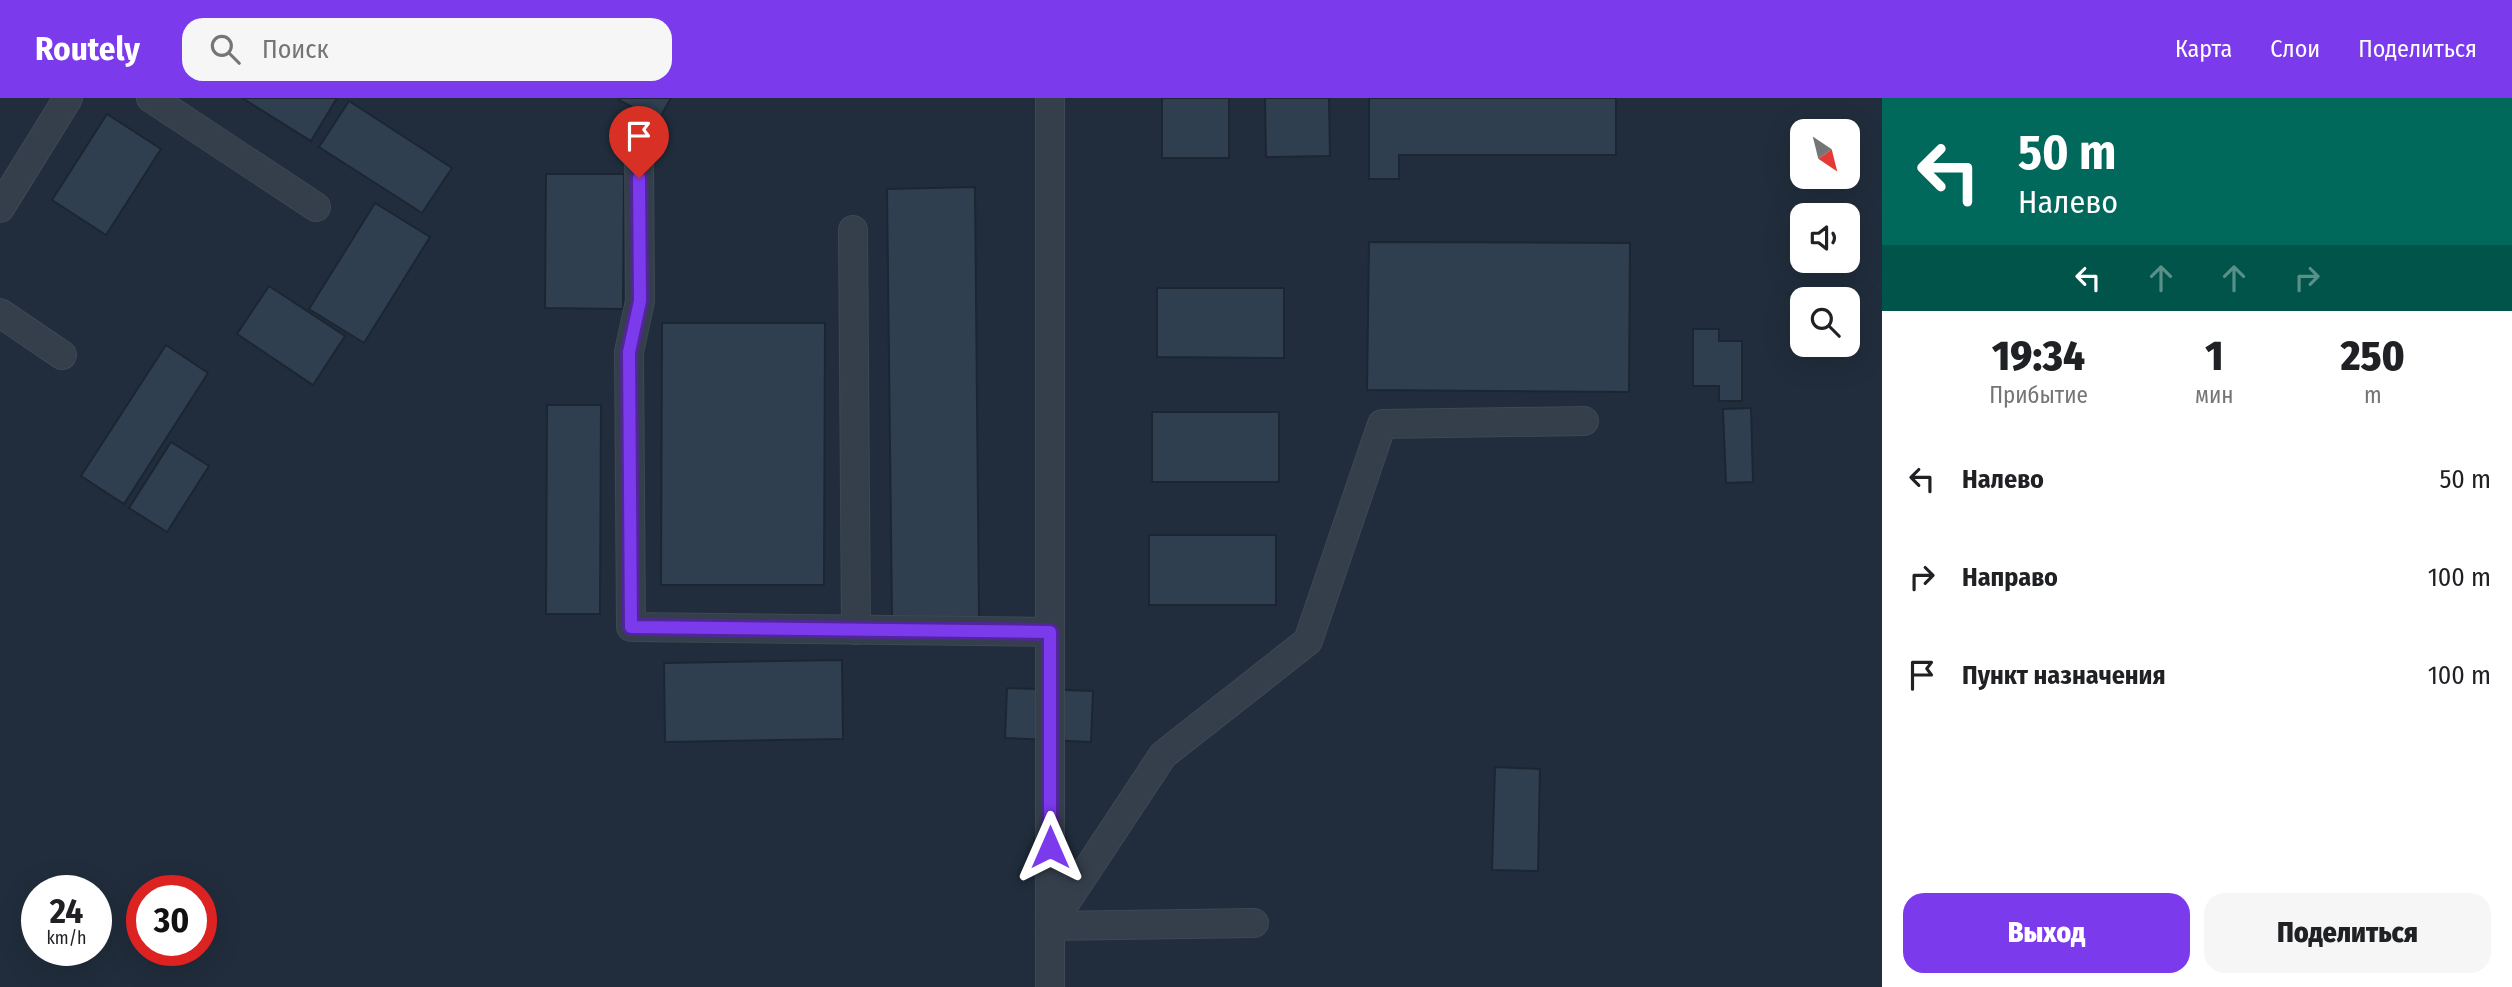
<!DOCTYPE html>
<html lang="ru">
<head>
<meta charset="utf-8">
<style>
	:root { --surface:#fff; --page:#f6f6f6; --text:#202124; --muted:#757577; --accent:#7c3aed }
	body { margin:0; font-family:"Fira Sans Condensed",sans-serif; background:var(--page); color:var(--text); height:100vh; display:flex; flex-direction:column; font-size:26px; white-space:nowrap }
	* { box-sizing:border-box; margin:0 }
	p { font-size:23px; color:var(--muted) }
	.icon { flex:none; width:38px; height:38px; fill:none; stroke:currentColor; stroke-width:2; stroke-linecap:round; stroke-linejoin:round }
	.map { position:relative; flex:1; overflow:hidden }
	.details { display:flex; flex-direction:column; background:var(--surface); width:630px }
	.details>* { flex:none }
	.banner { background:#00695c; color:#fff; overflow:hidden }
	.needle { width:46px; rotate:145deg }
	.fabs { position:absolute; left:1790px; top:21px; display:grid; gap:14px }
	.fabs a { display:grid; place-items:center; width:70px; height:70px; border-radius:14px; background:var(--surface); box-shadow:0 7px 28px #0002; font-size:35px }
	.speed { position:absolute; left:21px; top:777px; display:flex; gap:14px; font-size:35px; font-weight:700; text-align:center }
	.speed>* { display:grid; place-content:center; width:91px; height:91px; border-radius:50%; background:var(--surface); box-shadow:0 7px 28px #0002; line-height:1 }
	.speed small { font-size:18px; font-weight:400 }
	.speed .limit { border:10px solid #d22; background:#fff; color:#111 }
	.pin { position:absolute; display:grid; place-items:center; width:60px; height:60px; color:#fff; margin:-72px -30px; border-radius:50% 50% 50% 0; rotate:-45deg; box-shadow:0 0 7px #0007 }
	.pin .icon { rotate:45deg }
	.me { position:absolute; width:77px; margin:-38px; rotate:0deg; stroke-linejoin:round; filter:drop-shadow(0 0 5px #0008) }
	.turn { display:flex; align-items:center; gap:24px; height:147px; padding:0 21px; font-size:32px }
	.turn .icon { width:91px; height:91px; stroke-width:2.5 }
	.turn b { display:block; font-size:49px; line-height:60px }
	.lanes { display:flex; align-items:center; height:66px; padding:0 21px; background:#0003; justify-content:center; gap:35px; direction:ltr }
	.lanes .off { opacity:.35 }
	.eta { display:flex; justify-content:space-evenly; align-items:center; height:119px; text-align:center }
	.eta b { font-size:42px; font-weight:800; line-height:49px }
	.primary-button { display:flex; gap:14px; margin-top:auto; padding:14px 21px }
	.primary-button a { flex:1; height:80px; border-radius:21px; background:var(--accent); color:#fff; font-size:28px; font-weight:800; line-height:80px; text-align:center }
	.primary-button a+a { background:var(--page); color:var(--text) }
	ul { padding:0; list-style:none }
	li { display:flex; align-items:center; gap:21px; height:98px; padding:0 21px }
	li div { flex:1 }
	li b { display:block; font-size:26px }
	li em { font-style:normal }
	header { display:flex; align-items:center; gap:42px; box-sizing:border-box; height:98px; padding:0 35px; background:var(--accent); color:#fff }
	header strong { font-size:33px }
	nav { display:flex; gap:38px; margin-inline-start:auto; font-size:24px }
	.search { width:490px; height:63px; background:var(--page); display:flex; align-items:center; gap:18px; box-sizing:border-box; padding:0 24px; border-radius:21px; color:var(--muted); font-size:26px }
	main { display:flex; flex:1; min-height:0 }
	.map>svg:first-child { display:block }
	.building { fill:#2f3f50; stroke:#1c2632; stroke-width:2 }
	.lines { fill:none; stroke-linecap:round; stroke-linejoin:round }
	.minor-casing { stroke:#3e4855; stroke-width:30 }
	.minor { stroke:#353f4c; stroke-width:28 }
	.route-casing { stroke:#51269a; stroke-width:18 }
	.route { stroke:#7c3aed; stroke-width:12 }
</style>
</head>
<body>
<header>
<strong>Routely</strong>
<div class="search"><svg class="icon" aria-label="search" viewBox="0 0 24 24"><circle cx="10" cy="10" r="6"/><path d="M15 15l6 6"/></svg>Поиск</div>
<nav><a>Карта</a><a>Слои</a><a>Поделиться</a></nav>
</header>
<main>
<div class="map">
<svg width="1882" height="889" viewBox="0 0 1882 889">
	<rect width="100%" height="100%" fill="#212d3c"/>
	<g class="building">
		<path d="M 242,0 L 337,0 L 311,43 Z"/>
		<path d="M 620,0 L 671,0 L 658,23 L 619,2 Z"/>
		<rect x="1162" y="0" width="67" height="60"/>
		<path d="M 1265,0 L 1329,0 L 1330,58 L 1266,59 Z"/>
		<path d="M 1369,0 L 1616,0 L 1616,57 L 1399,57 L 1399,81 L 1369,81 Z"/>
		<path d="M 349,3 L 452,70 L 422,115 L 319,49 Z"/>
		<path d="M 107,16 L 161,51 L 106,137 L 52,102 Z"/>
		<path d="M 546,76 L 624,76 L 623,211 L 545,210 Z"/>
		<path d="M 975,89 L 979,519 L 892,520 L 887,91 Z"/>
		<path d="M 375,105 L 430,139 L 364,245 L 309,211 Z"/>
		<path d="M 1369,144 L 1630,145 L 1629,294 L 1367,292 Z"/>
		<path d="M 269,188 L 345,238 L 313,287 L 237,236 Z"/>
		<path d="M 1157,190 L 1284,190 L 1284,260 L 1157,259 Z"/>
		<path d="M 662,225 L 825,225 L 824,487 L 661,487 Z"/>
		<path d="M 1693,231 L 1719,231 L 1719,243 L 1742,243 L 1742,303 L 1719,303 L 1719,288 L 1693,288 Z"/>
		<path d="M 166,247 L 208,275 L 124,406 L 81,378 Z"/>
		<path d="M 547,307 L 601,307 L 600,516 L 546,516 Z"/>
		<path d="M 1751,310 L 1753,384 L 1726,385 L 1723,311 Z"/>
		<rect x="1152" y="314" width="127" height="70"/>
		<path d="M 171,344 L 209,368 L 167,434 L 129,410 Z"/>
		<rect x="1149" y="437" width="127" height="70"/>
		<path d="M 842,562 L 843,641 L 665,644 L 664,565 Z"/>
		<path d="M 1007,590 L 1093,593 L 1091,644 L 1005,640 Z"/>
		<path d="M 1495,669 L 1540,671 L 1538,773 L 1492,772 Z"/>
	</g>
	<g class="lines">
		<g class="minor-casing">
			<g id="minor">
				<path d="M 151,0 L 316,109"/>
				<path d="M 1050,0 L 1050,889"/>
				<path d="M 639,55 L 640,203 L 629,254 L 631,529 L 1050,534"/>
				<path d="M 0,110 L 68,0"/>
				<path d="M 853,132 L 856,532"/>
				<path d="M 0,215 L 62,257"/>
				<path d="M 1050,828 L 1163,657 L 1308,543 L 1382,326 L 1584,323"/>
				<path d="M 1050,828 L 1254,825"/>
			</g>
		</g>
		<use href="#minor" class="minor"/>
	</g>
	<g class="lines">
		<g class="route-casing">
			<path id="route" d="M 639,80 L 640,203 L 629,254 L 631,529 L 1050,534 L 1050,749"/>
		</g>
		<use href="#route" class="route"/>
	</g>
</svg>
<div class="fabs">
<a><svg class="needle" viewBox="-14 -14 28 28"><path d="M0-13l5 13h-10z" fill="#e53935"/><path d="M0 13l5-13h-10z" fill="#757577"/></svg></a>
<a><svg class="icon" aria-label="sound" viewBox="0 0 24 24"><path d="M4 9h4l5-4v14l-5-4H4zM17 9q2 3 0 6"/></svg></a>
<a><svg class="icon" aria-label="search" viewBox="0 0 24 24"><circle cx="10" cy="10" r="6"/><path d="M15 15l6 6"/></svg></a>
</div>
<div class="speed"><div>24<small>km/h</small></div><div class="limit">30</div></div>
<div class="pin" style="left:639px;top:80px;background:#d93025"><svg class="icon" aria-label="arrive" viewBox="0 0 24 24"><path d="M6 21V4h12l-3 4 3 4H6"/></svg></div>
<svg class="me" style="left:1050px;top:749px" viewBox="-20 -20 40 40"><path d="M0-17L14 15 0 8-14 15z" fill="#7c3aed" stroke="#fff" stroke-width="4"/></svg>
</div>
<section class="details">
<div class="banner">
<div class="turn"><svg class="icon" aria-label="left" viewBox="0 0 24 24"><path d="M17 20v-9H6M10 6l-5 5 5 5"/></svg><div><b>50 m</b>Налево</div></div>
<div class="lanes"><svg class="icon" aria-label="left" viewBox="0 0 24 24"><path d="M17 20v-9H6M10 6l-5 5 5 5"/></svg><svg class="icon off" aria-label="ahead" viewBox="0 0 24 24"><path d="M12 20V5M6 11l6-6 6 6"/></svg><svg class="icon off" aria-label="ahead" viewBox="0 0 24 24"><path d="M12 20V5M6 11l6-6 6 6"/></svg><svg class="icon off" aria-label="right" viewBox="0 0 24 24"><path d="M7 20v-9h11M14 6l5 5-5 5"/></svg></div>
</div>
<div class="eta">
<div><b>19:34</b><p>Прибытие</p></div>
<div><b>1</b><p>мин</p></div>
<div><b>250</b><p>m</p></div>
</div>
<ul>
<li><svg class="icon" aria-label="left" viewBox="0 0 24 24"><path d="M17 20v-9H6M10 6l-5 5 5 5"/></svg><div><b>Налево</b></div><em>50 m</em></li>
<li><svg class="icon" aria-label="right" viewBox="0 0 24 24"><path d="M7 20v-9h11M14 6l5 5-5 5"/></svg><div><b>Направо</b></div><em>100 m</em></li>
<li><svg class="icon" aria-label="arrive" viewBox="0 0 24 24"><path d="M6 21V4h12l-3 4 3 4H6"/></svg><div><b>Пункт назначения</b></div><em>100 m</em></li>
</ul>
<div class="primary-button"><a>Выход</a><a>Поделиться</a></div>
</section>
</main>
</body>
</html>
